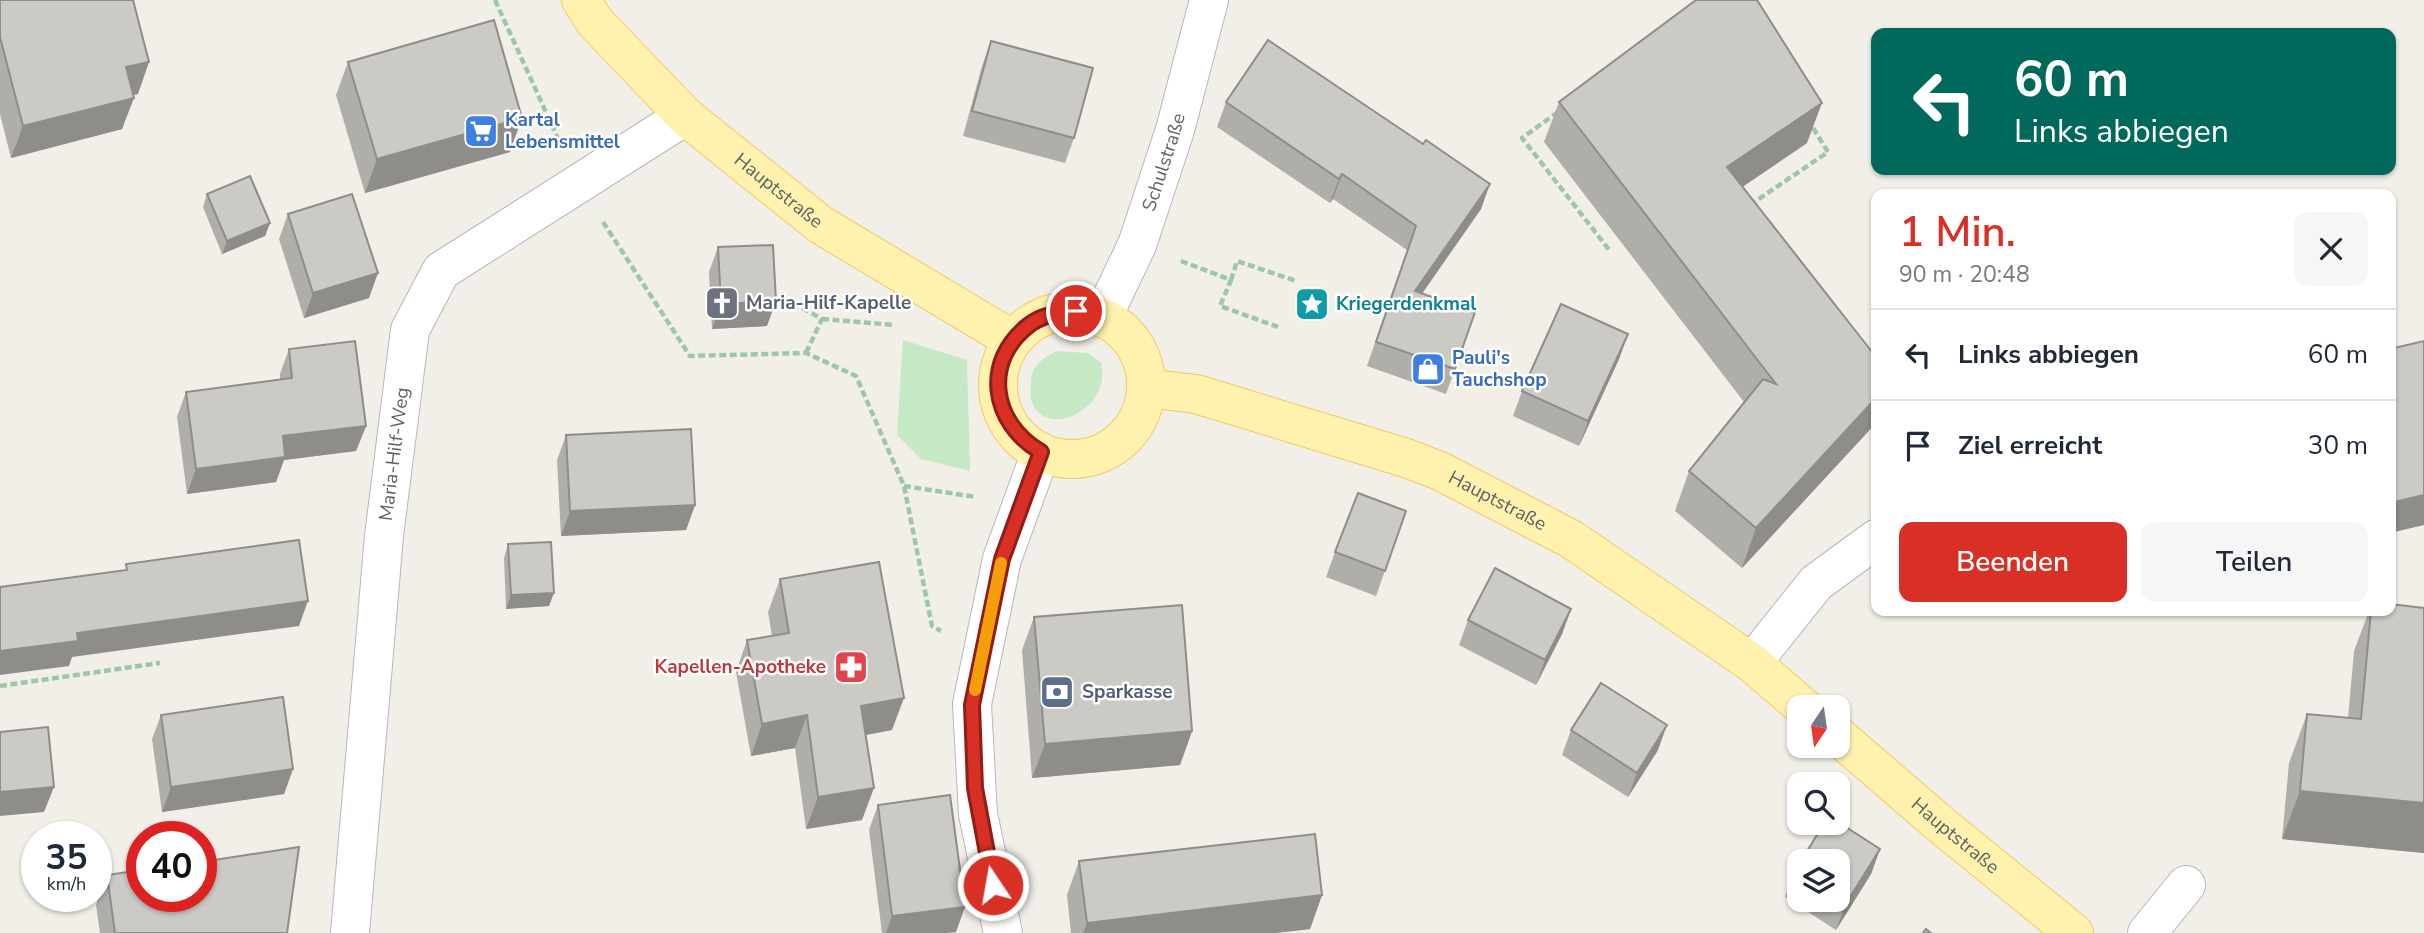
<!DOCTYPE html>
<html lang="de">
<head>
<meta charset="utf-8">
<style>
	:root { --surface:#fff; --page:#f6f6f7; --text:#1f2937; --muted:#747a83; --line:#e0e1e3; --accent:#d93025 }
	body { margin:0; font-family:"Nunito Sans",sans-serif; background:var(--page); color:var(--text); height:100vh; display:flex; flex-direction:column; font-size:26px; white-space:nowrap }
	* { box-sizing:border-box; margin:0 }
	p { font-size:23px; color:var(--muted) }
	.icon { flex:none; width:38px; height:38px; fill:none; stroke:currentColor; stroke-width:2; stroke-linecap:round; stroke-linejoin:round }
	.map { position:relative; flex:1; overflow:hidden }
	.panel { position:absolute; left:1871px; top:189px; width:525px; height:427px; display:flex; flex-direction:column; background:var(--surface); border-radius:14px; box-shadow:0 2px 5px #0004 }
	.panel>* { flex:none }
	.banner { position:absolute; left:1871px; top:28px; width:525px; height:147px; border-radius:14px; box-shadow:0 2px 5px #0004; background:#00695c; color:#fff; overflow:hidden }
	.needle { width:46px; rotate:193deg }
	.tools { position:absolute; left:1787px; top:695px; display:grid; gap:14px }
	.tools a { display:grid; place-items:center; width:63px; height:63px; border-radius:14px; background:var(--surface); box-shadow:0 2px 5px #0004; font-size:35px }
	.speed { position:absolute; left:21px; top:821px; display:flex; gap:14px; font-size:35px; font-weight:700; text-align:center }
	.speed>* { display:grid; place-content:center; width:91px; height:91px; border-radius:50%; background:var(--surface); box-shadow:0 2px 5px #0004; line-height:1 }
	.speed small { font-size:18px; font-weight:400 }
	.speed .limit { border:10px solid #d22; background:#fff; color:#111 }
	.pin { position:absolute; display:grid; place-items:center; width:60px; height:60px; color:#fff; margin:-30px; border:4px solid #fff; border-radius:50%; box-shadow:0 2px 7px #0007 }
	.me { position:absolute; width:77px; margin:-38px; rotate:348deg; stroke-linejoin:round; filter:drop-shadow(0 0 5px #0008) }
	.turn { display:flex; align-items:center; gap:24px; height:147px; padding:0 28px; font-size:32px }
	.turn .icon { width:91px; height:91px; stroke-width:2.5 }
	.turn b { display:block; font-size:49px; line-height:60px }
	.round { display:grid; place-items:center; flex:none; width:74px; height:74px; border-radius:14px; background:var(--page) }
	.head { display:flex; align-items:center; justify-content:space-between; height:119px; padding:0 28px }
	h1 { font-size:42px; font-weight:600; line-height:52px; color:var(--accent) }
	.cta { display:flex; gap:14px; margin-top:auto; padding:14px 28px }
	.cta a { flex:1; height:80px; border-radius:14px; background:var(--accent); color:#fff; font-size:28px; font-weight:600; line-height:80px; text-align:center }
	.cta a+a { background:var(--page); color:var(--text) }
	ul { padding:0; list-style:none }
	li { display:flex; align-items:center; gap:21px; height:91px; padding:0 28px; border-top:2px solid var(--line) }
	li div { flex:1 }
	li b { display:block; font-size:26px }
	li em { font-style:normal }
	.map>svg:first-child { display:block }
	.green { fill:#c5e8c5 }
	.lines { fill:none; stroke-linecap:round; stroke-linejoin:round }
	.minor-casing { stroke:#b5b8bc; stroke-width:40 }
	.major-casing { stroke:#f2c960; stroke-width:40 }
	.path { stroke:#9cc7a9; stroke-width:4.5; stroke-dasharray:7 3.5; stroke-linecap:butt }
	.minor { stroke:#fff; stroke-width:38 }
	.major { stroke:#fff2af; stroke-width:38 }
	.wall { fill:#afaea9 }
	.shaded-wall { fill:#8f8d8a }
	.building { fill:#cccac5; stroke:#8f8d8a; stroke-width:2 }
	.route-casing { stroke:#8d1f18; stroke-width:18 }
	.route { stroke:#d93025; stroke-width:12 }
	.slow { stroke:#f59e0b; stroke-width:12 }
	.labels { text-anchor:middle; dominant-baseline:central; stroke-width:5; stroke-linejoin:round; paint-order:stroke }
	.shop-label { font-size:19px; font-weight:bold; fill:#366cbe; stroke:#fff; text-anchor:start }
	.street-label { font-size:19px; fill:#5f6368; stroke:#fff }
	.worship-label { font-size:19px; font-weight:bold; fill:#5b616d; stroke:#fff; text-anchor:start }
	.culture-label { font-size:19px; font-weight:bold; fill:#0d838f; stroke:#fff; text-anchor:start }
	.health-label { font-size:19px; font-weight:bold; fill:#be3a42; stroke:#fff; text-anchor:end }
	.service-label { font-size:19px; font-weight:bold; fill:#4e5e75; stroke:#fff; text-anchor:start }
</style>
</head>
<body>
<div class="map">
<svg width="2424" height="933" viewBox="0 0 2424 933">
	<rect width="100%" height="100%" fill="#f1efe8"/>
	<g class="green">
		<path d="M 903,340 L 967,360 L 970,471 L 921,459 L 897,435 Z"/>
		<path d="M 1057,351 L 1087,353 L 1101,362 C 1113,410 1044,442 1031,399 C 1030,394 1031,387 1031,382 C 1030,367 1044,357 1057,351 Z"/>
	</g>
	<g class="lines">
		<g class="minor-casing">
			<g id="minor">
				<path id="s1" d="M 1102,318 L 1137,245 L 1175,130 L 1209,0"/>
				<path d="M 1752,663 L 1816,583 L 1876,539"/>
				<path id="s2" d="M 350,933 L 384,536 L 410,330 L 441,271 L 685,116"/>
				<path d="M 1003,933 L 978,814 L 972,704 L 1002,559 L 1041,452"/>
				<path d="M 2147,933 L 2186,885"/>
			</g>
		</g>
		<g class="major-casing">
			<g id="major">
				<path id="s3" d="M 581,0 L 595,22 L 685,116 L 821,225 L 1013,340"/>
				<circle cx="1072" cy="385" r="74"/>
				<path id="s4" d="M 1146,388 L 1196,394 L 1406,458 L 1440,471 L 1571,539 L 1752,663 L 1803,707"/>
				<path id="s5" d="M 1838,736 L 1940,824 L 2074,933"/>
			</g>
		</g>
		<g class="path">
			<path d="M 495,0 L 559,141"/>
			<path d="M 1558,112 L 1522,138 L 1610,251"/>
			<path d="M 1750,205 L 1828,152 L 1810,123"/>
			<path d="M 603,222 L 690,356 L 806,353 L 856,376 L 904,486 L 932,626 L 941,631"/>
			<path d="M 1181,261 L 1231,280 L 1220,306 L 1281,328"/>
			<path d="M 1231,280 L 1237,261 L 1296,281"/>
			<path d="M 784,298 L 822,319 L 806,353"/>
			<path d="M 822,319 L 895,325"/>
			<path d="M 904,486 L 976,497"/>
			<path d="M 0,686 L 160,663"/>
		</g>
		<use href="#minor" class="minor"/>
		<use href="#major" class="major"/>
	</g>
	<g class="wall">
		<path d="M 0,0 L 138,94 L 133,95 L 122,129 L 11,158 L 0,114 Z"/>
		<path d="M 991,41 L 1074,138 L 1065,163 L 963,136 L 982,66 Z"/>
		<path d="M 348,62 L 510,152 L 365,193 L 336,95 Z"/>
		<path d="M 1226,102 L 1481,209 L 1422,294 L 1475,312 L 1446,394 L 1367,366 L 1407,250 L 1333,199 L 1330,203 L 1217,127 Z"/>
		<path d="M 1559,102 L 1807,143 L 1743,186 L 1876,357 L 1876,423 L 1742,568 L 1675,511 L 1689,471 L 1744,402 L 1544,142 Z"/>
		<path d="M 207,194 L 270,223 L 265,236 L 222,254 L 203,207 Z"/>
		<path d="M 288,214 L 369,298 L 304,318 L 279,239 Z"/>
		<path d="M 718,247 L 767,326 L 712,329 L 709,272 Z"/>
		<path d="M 1628,334 L 1619,359 L 1579,446 L 1513,416 L 1522,391 Z"/>
		<path d="M 289,349 L 366,426 L 356,451 L 284,460 L 276,482 L 187,494 L 177,417 L 186,392 L 280,379 L 280,374 Z"/>
		<path d="M 566,435 L 695,505 L 686,530 L 561,536 L 557,460 Z"/>
		<path d="M 1406,511 L 1376,596 L 1326,577 L 1335,552 Z"/>
		<path d="M 508,544 L 549,606 L 506,609 L 504,558 Z"/>
		<path d="M 780,579 L 892,730 L 866,735 L 862,820 L 806,829 L 795,748 L 751,756 L 736,672 L 747,640 L 772,636 L 768,612 Z"/>
		<path d="M 2424,608 L 2424,853 L 2282,839 L 2289,763 L 2307,714 L 2348,718 L 2354,651 L 2369,611 L 2390,611 Z"/>
		<path d="M 1571,609 L 1562,634 L 1536,685 L 1459,645 L 1468,620 Z"/>
		<path d="M 1034,617 L 1192,731 L 1180,765 L 1032,778 L 1022,650 Z"/>
		<path d="M 161,715 L 293,769 L 284,794 L 162,812 L 152,739 Z"/>
		<path d="M 1571,730 L 1658,750 L 1628,797 L 1562,755 Z"/>
		<path d="M 878,805 L 956,932 L 945,933 L 882,933 L 869,830 Z"/>
		<path d="M 1880,849 L 1871,874 L 1836,930 L 1785,897 L 1794,872 L 1799,864 L 1799,900 L 1838,900 Z"/>
		<path d="M 1079,861 L 1322,895 L 1310,929 L 1275,933 L 1071,933 L 1067,895 Z"/>
		<path d="M 107,875 L 287,933 L 100,933 L 96,905 Z"/>
	</g>
	<g class="shaded-wall">
		<path d="M 149,62 L 138,94 L 114,99 L 126,67 Z"/>
		<path d="M 134,98 L 122,129 L 11,158 L 23,126 Z"/>
		<path d="M 1822,103 L 1807,143 L 1713,207 L 1727,167 Z"/>
		<path d="M 522,118 L 510,152 L 365,193 L 377,159 Z"/>
		<path d="M 1342,174 L 1333,199 L 1330,203 L 1339,179 Z"/>
		<path d="M 1490,184 L 1481,209 L 1406,316 L 1415,291 Z"/>
		<path d="M 270,223 L 265,236 L 222,254 L 227,241 Z"/>
		<path d="M 378,273 L 369,298 L 304,318 L 313,293 Z"/>
		<path d="M 776,301 L 767,326 L 712,329 L 721,304 Z"/>
		<path d="M 1628,334 L 1619,359 L 1579,446 L 1588,421 Z"/>
		<path d="M 1876,398 L 1876,423 L 1742,568 L 1756,528 Z"/>
		<path d="M 366,426 L 356,451 L 284,460 L 276,482 L 187,494 L 196,469 L 283,436 Z"/>
		<path d="M 2424,495 L 2424,525 L 2390,533 L 2390,503 Z"/>
		<path d="M 695,505 L 686,530 L 561,536 L 570,511 Z"/>
		<path d="M 554,593 L 549,606 L 506,609 L 511,595 Z"/>
		<path d="M 308,601 L 299,626 L 72,657 L 69,666 L 0,675 L 0,651 L 77,633 Z"/>
		<path d="M 1571,609 L 1562,634 L 1536,685 L 1545,660 Z"/>
		<path d="M 904,698 L 892,730 L 849,738 L 861,706 Z"/>
		<path d="M 807,715 L 795,748 L 751,756 L 762,724 Z"/>
		<path d="M 1667,725 L 1658,750 L 1628,797 L 1637,773 Z"/>
		<path d="M 1192,731 L 1180,765 L 1032,778 L 1045,744 Z"/>
		<path d="M 293,769 L 284,794 L 162,812 L 171,787 Z"/>
		<path d="M 54,787 L 44,812 L 0,816 L 0,792 Z"/>
		<path d="M 874,788 L 862,820 L 806,829 L 818,797 Z"/>
		<path d="M 2300,791 L 2424,803 L 2424,853 L 2282,839 Z"/>
		<path d="M 1880,849 L 1871,874 L 1836,930 L 1845,905 Z"/>
		<path d="M 1322,895 L 1310,929 L 1275,933 L 1083,933 L 1087,923 Z"/>
		<path d="M 965,907 L 956,932 L 945,933 L 886,933 L 892,916 Z"/>
	</g>
	<g class="building">
		<path d="M 0,0 L 133,0 L 149,62 L 126,67 L 134,98 L 23,126 L 0,37 Z"/>
		<path d="M 1696,0 L 1757,0 L 1822,103 L 1727,167 L 1876,357 L 1876,398 L 1756,528 L 1689,471 L 1763,379 L 1776,384 L 1559,102 Z"/>
		<path d="M 494,20 L 522,118 L 377,159 L 348,62 Z"/>
		<path d="M 1268,40 L 1423,144 L 1426,140 L 1490,184 L 1415,291 L 1475,312 L 1455,369 L 1376,342 L 1416,226 L 1342,174 L 1339,179 L 1226,102 Z"/>
		<path d="M 991,41 L 1093,68 L 1074,138 L 972,111 Z"/>
		<path d="M 250,176 L 270,223 L 227,241 L 207,194 Z"/>
		<path d="M 352,194 L 378,273 L 313,293 L 288,214 Z"/>
		<path d="M 773,245 L 776,301 L 721,304 L 718,247 Z"/>
		<path d="M 1561,304 L 1628,334 L 1588,421 L 1522,391 Z"/>
		<path d="M 355,341 L 366,426 L 283,436 L 285,457 L 196,469 L 186,392 L 292,378 L 289,349 Z"/>
		<path d="M 2424,341 L 2424,495 L 2390,503 L 2390,349 Z"/>
		<path d="M 691,429 L 695,505 L 570,511 L 566,435 Z"/>
		<path d="M 1358,493 L 1406,511 L 1385,571 L 1335,552 Z"/>
		<path d="M 299,540 L 308,601 L 77,633 L 78,641 L 0,651 L 0,587 L 127,570 L 126,564 Z"/>
		<path d="M 551,542 L 554,593 L 511,595 L 508,544 Z"/>
		<path d="M 879,562 L 904,698 L 861,706 L 874,788 L 818,797 L 807,715 L 762,724 L 747,640 L 789,633 L 780,579 Z"/>
		<path d="M 1495,568 L 1571,609 L 1545,660 L 1468,620 Z"/>
		<path d="M 2390,604 L 2424,608 L 2424,803 L 2300,791 L 2307,714 L 2361,719 L 2371,611 L 2390,611 Z"/>
		<path d="M 1182,605 L 1192,731 L 1045,744 L 1034,617 Z"/>
		<path d="M 1601,683 L 1667,725 L 1637,773 L 1571,730 Z"/>
		<path d="M 283,697 L 293,769 L 171,787 L 161,715 Z"/>
		<path d="M 48,727 L 54,787 L 0,792 L 0,732 Z"/>
		<path d="M 950,795 L 965,907 L 892,916 L 878,805 Z"/>
		<path d="M 1825,822 L 1838,822 L 1880,849 L 1845,905 L 1837,900 L 1838,900 L 1838,861 L 1801,861 Z"/>
		<path d="M 1315,834 L 1322,895 L 1087,923 L 1079,861 Z"/>
		<path d="M 299,847 L 287,933 L 115,933 L 107,875 L 142,870 L 142,896 L 201,896 L 201,862 Z"/>
		<path d="M 1799,864 L 1799,875 L 1794,872 Z"/>
		<path d="M 1926,929 L 1931,933 L 1923,933 Z"/>
	</g>
	<g class="lines">
		<g class="route-casing">
			<path id="route" d="M 993,885 L 975,788 L 972,705 L 1002,559 L 1041,452 C 991,423 982,361 1029,325 C 1043,314 1060,313 1076,311"/>
		</g>
		<use href="#route" class="route"/>
		<path class="slow" d="M 975,690 L 1001,563"/>
	</g>
	<defs>
		<g id="supermarket-square" transform="scale(1.75)"><rect x="-9" y="-9" width="18" height="18" rx="4" fill="#3f7fe0" stroke="#fff"/><path d="M-6-5.5h2.5l.6 2H6L4.5 2H-2.5L-4.4-4H-6ZM-1.5 3.2a1.3 1.3 0 1 0 .1 0ZM3 3.2a1.3 1.3 0 1 0 .1 0Z" fill="#fff"/></g>
		<g id="church-square" transform="scale(1.75)"><rect x="-9" y="-9" width="18" height="18" rx="4" fill="#6b7280" stroke="#fff"/><path d="M-1.2-6h2.4v3.5h3.3v2.4h-3.3V6h-2.4V-.1h-3.3v-2.4h3.3Z" fill="#fff"/></g>
		<g id="sight-square" transform="scale(1.75)"><rect x="-9" y="-9" width="18" height="18" rx="4" fill="#0f9aa8" stroke="#fff"/><path d="M0-6L1.8-2.2L6-1.7L2.9 1.2L3.7 5.4L0 3.3L-3.7 5.4L-2.9 1.2L-6-1.7L-1.8-2.2Z" fill="#fff"/></g>
		<g id="shop-square" transform="scale(1.75)"><rect x="-9" y="-9" width="18" height="18" rx="4" fill="#3f7fe0" stroke="#fff"/><path d="M-5-2.5h2.3a2.7 3.5 0 0 1 5.4 0H5L5.5 6h-11ZM-1.5-2.5h3a1.5 2.3 0 0 0-3 0Z" fill="#fff"/></g>
		<g id="pharmacy-square" transform="scale(1.75)"><rect x="-9" y="-9" width="18" height="18" rx="4" fill="#e0444e" stroke="#fff"/><path d="M-2-6h4v4h4v4h-4v4h-4v-4h-4v-4h4Z" fill="#fff"/></g>
		<g id="bank-square" transform="scale(1.75)"><rect x="-9" y="-9" width="18" height="18" rx="4" fill="#5c6f8a" stroke="#fff"/><path d="M-6-4H6V4H-6ZM0-2.3a2.3 2.3 0 1 0 0 4.6a2.3 2.3 0 1 0 0-4.6Z" fill="#fff"/></g>
	</defs>
	<g fill-rule="evenodd">
		<use href="#supermarket-square" x="481" y="131"/>
		<use href="#church-square" x="722" y="303"/>
		<use href="#sight-square" x="1312" y="304"/>
		<use href="#shop-square" x="1428" y="369"/>
		<use href="#pharmacy-square" x="851" y="667"/>
		<use href="#bank-square" x="1057" y="692"/>
	</g>
	<g class="labels">
		<g class="shop-label">
			<text x="505" y="120">Kartal<tspan x="505" dy="22">Lebensmittel</tspan></text>
			<text x="1452" y="358">Pauli's<tspan x="1452" dy="22">Tauchshop</tspan></text>
		</g>
		<g class="street-label">
			<text stroke="none"><textPath href="#s1" startOffset="168">Schulstraße</textPath></text>
			<text stroke="none"><textPath href="#s3" startOffset="276">Hauptstraße</textPath></text>
			<text stroke="none"><textPath href="#s2" startOffset="481">Maria-Hilf-Weg</textPath></text>
			<text stroke="none"><textPath href="#s4" startOffset="371">Hauptstraße</textPath></text>
			<text stroke="none"><textPath href="#s5" startOffset="154">Hauptstraße</textPath></text>
		</g>
		<g class="worship-label">
			<text x="746" y="303">Maria-Hilf-Kapelle</text>
		</g>
		<g class="culture-label">
			<text x="1336" y="304">Kriegerdenkmal</text>
		</g>
		<g class="health-label">
			<text x="826" y="667">Kapellen-Apotheke</text>
		</g>
		<g class="service-label">
			<text x="1082" y="692">Sparkasse</text>
		</g>
	</g>
</svg>
<div class="tools">
<a><svg class="needle" viewBox="-14 -14 28 28"><path d="M0-13l5 13h-10z" fill="#e53935"/><path d="M0 13l5-13h-10z" fill="#747a83"/></svg></a>
<a><svg class="icon" aria-label="search" viewBox="0 0 24 24"><circle cx="10" cy="10" r="6"/><path d="M15 15l6 6"/></svg></a>
<a><svg class="icon" aria-label="layers" viewBox="0 0 24 24"><path d="M12 4l9 5-9 5-9-5zM3 14l9 5 9-5"/></svg></a>
</div>
<div class="speed"><div>35<small>km/h</small></div><div class="limit">40</div></div>
<div class="pin" style="left:1076px;top:311px;background:#d93025"><svg class="icon" aria-label="arrive" viewBox="0 0 24 24"><path d="M6 21V4h12l-3 4 3 4H6"/></svg></div>
<svg class="me" style="left:993px;top:885px" viewBox="-20 -20 40 40"><circle r="17" fill="#d93025" stroke="#fff" stroke-width="3"/><path d="M0-11L8 9 0 5-8 9z" fill="#fff"/></svg>
<div class="banner">
<div class="turn"><svg class="icon" aria-label="left" viewBox="0 0 24 24"><path d="M17 20v-9H6M10 6l-5 5 5 5"/></svg><div><b>60 m</b>Links abbiegen</div></div>
</div>
<section class="panel">
<div class="head"><div><h1>1 Min.</h1><p>90 m · 20:48</p></div><a class="round"><svg class="icon" aria-label="close" viewBox="0 0 24 24"><path d="M6 6l12 12M18 6L6 18"/></svg></a></div>
<ul>
<li><svg class="icon" aria-label="left" viewBox="0 0 24 24"><path d="M17 20v-9H6M10 6l-5 5 5 5"/></svg><div><b>Links abbiegen</b></div><em>60 m</em></li>
<li><svg class="icon" aria-label="arrive" viewBox="0 0 24 24"><path d="M6 21V4h12l-3 4 3 4H6"/></svg><div><b>Ziel erreicht</b></div><em>30 m</em></li>
</ul>
<div class="cta"><a>Beenden</a><a>Teilen</a></div>
</section>
</div>
</body>
</html>
